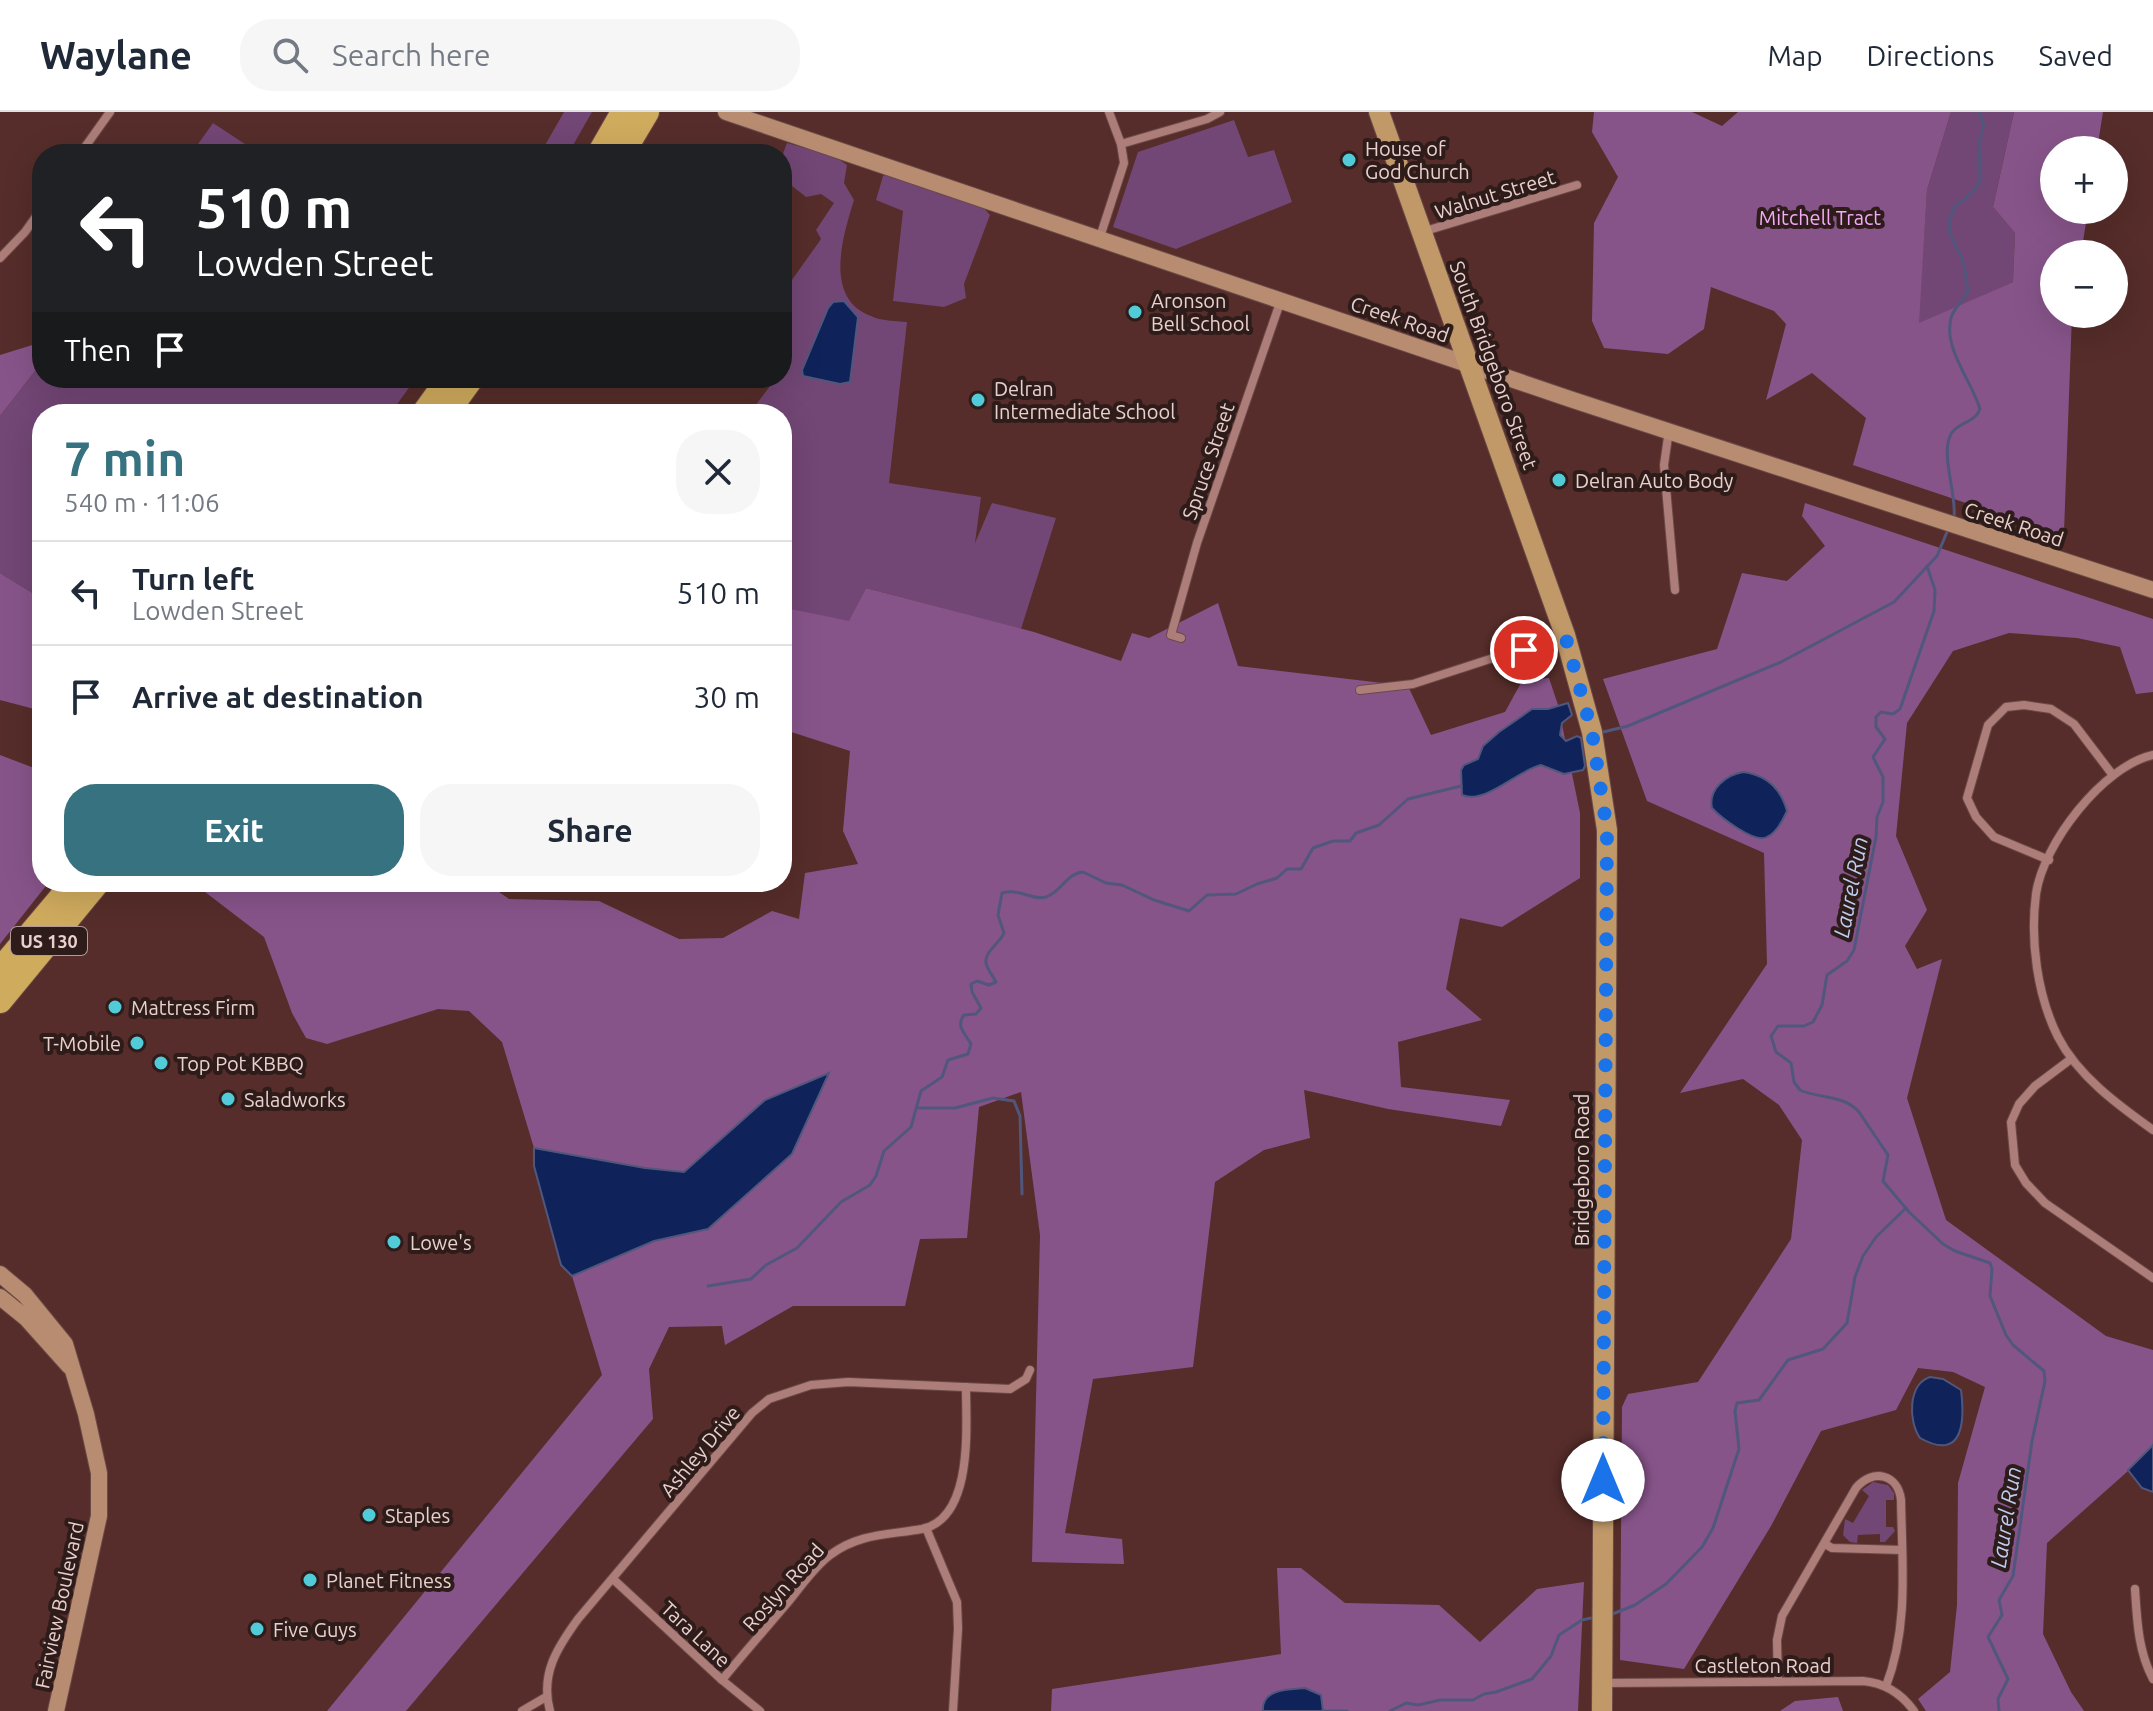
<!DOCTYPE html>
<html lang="en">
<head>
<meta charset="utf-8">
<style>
	:root { --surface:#fff; --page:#f6f6f7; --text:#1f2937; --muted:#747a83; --line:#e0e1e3; --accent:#36727f }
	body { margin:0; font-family:Ubuntu,sans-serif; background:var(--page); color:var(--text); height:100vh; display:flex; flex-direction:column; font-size:30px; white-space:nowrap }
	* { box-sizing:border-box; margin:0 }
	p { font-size:26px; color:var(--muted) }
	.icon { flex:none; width:44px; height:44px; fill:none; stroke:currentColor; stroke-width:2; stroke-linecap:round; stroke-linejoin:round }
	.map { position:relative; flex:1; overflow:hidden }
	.drawer { position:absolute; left:32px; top:292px; width:760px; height:488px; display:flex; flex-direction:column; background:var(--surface); border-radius:32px; box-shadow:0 8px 32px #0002 }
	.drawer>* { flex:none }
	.top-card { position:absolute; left:32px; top:32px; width:760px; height:244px; border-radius:32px; box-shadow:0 8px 32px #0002; background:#202124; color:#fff; overflow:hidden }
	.fabs { position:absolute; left:2040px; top:24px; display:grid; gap:16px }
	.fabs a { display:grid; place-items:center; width:88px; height:88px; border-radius:50%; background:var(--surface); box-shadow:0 8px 32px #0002; font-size:40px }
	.pin { position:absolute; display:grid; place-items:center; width:68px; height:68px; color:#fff; margin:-34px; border:4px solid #fff; border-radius:50%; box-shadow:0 2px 8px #0007 }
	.me { position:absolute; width:88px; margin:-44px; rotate:0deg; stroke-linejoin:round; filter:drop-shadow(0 0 6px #0008) }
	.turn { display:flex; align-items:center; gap:28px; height:168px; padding:0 32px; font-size:36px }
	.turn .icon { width:104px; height:104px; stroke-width:2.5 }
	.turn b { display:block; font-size:56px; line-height:68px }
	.then { display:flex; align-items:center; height:76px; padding:0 32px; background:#0003; gap:16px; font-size:30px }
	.round { display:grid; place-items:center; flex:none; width:84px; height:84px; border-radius:32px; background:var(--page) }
	.headline { display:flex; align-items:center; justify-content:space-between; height:136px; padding:0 32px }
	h1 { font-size:48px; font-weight:700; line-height:60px; color:var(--accent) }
	.button { display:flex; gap:16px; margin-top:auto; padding:16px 32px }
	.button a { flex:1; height:92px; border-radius:32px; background:var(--accent); color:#fff; font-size:32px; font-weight:700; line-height:92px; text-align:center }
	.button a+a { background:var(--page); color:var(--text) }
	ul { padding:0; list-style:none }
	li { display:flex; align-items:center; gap:24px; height:104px; padding:0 32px; border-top:2px solid var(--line) }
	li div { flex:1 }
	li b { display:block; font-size:30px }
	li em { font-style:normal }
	header { display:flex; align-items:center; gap:48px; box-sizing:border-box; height:112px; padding:0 40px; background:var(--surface); border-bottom:2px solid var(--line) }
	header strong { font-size:38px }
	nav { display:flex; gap:44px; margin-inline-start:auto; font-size:28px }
	.search { width:560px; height:72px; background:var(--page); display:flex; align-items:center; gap:20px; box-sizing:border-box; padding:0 28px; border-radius:32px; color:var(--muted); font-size:30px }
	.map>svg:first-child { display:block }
	.green { fill:#724675 }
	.forest { fill:#87548a }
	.water { fill:#0f235a; stroke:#51577c; stroke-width:2 }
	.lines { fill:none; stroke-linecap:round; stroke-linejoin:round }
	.stream { stroke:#51577c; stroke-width:3 }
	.street-casing { stroke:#6b4946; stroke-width:10 }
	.secondary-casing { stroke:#6b4946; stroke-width:18 }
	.primary-casing { stroke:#6b4946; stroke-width:22 }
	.highway-casing { stroke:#6b4946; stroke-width:26 }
	.street { stroke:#ad7e79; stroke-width:8 }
	.secondary { stroke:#b78c71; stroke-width:16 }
	.primary { stroke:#c19969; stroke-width:20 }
	.highway { stroke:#cfab5e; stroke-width:24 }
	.route { stroke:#1a73e8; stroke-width:14; stroke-dasharray:0 25.2 }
	.poi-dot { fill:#52cbd8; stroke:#2e1c1a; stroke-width:3 }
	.labels { text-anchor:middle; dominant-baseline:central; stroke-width:8; stroke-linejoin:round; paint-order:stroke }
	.shield { fill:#2e1c1a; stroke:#b29a97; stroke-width:2 }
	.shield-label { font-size:18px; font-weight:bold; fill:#ead0cd }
	.poi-label { font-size:20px; fill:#ead0cd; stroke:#2e1c1a; text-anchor:start }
	.street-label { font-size:20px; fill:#ead0cd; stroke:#2e1c1a }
	.park-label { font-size:20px; fill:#f5abf9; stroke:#2e1c1a }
	.water-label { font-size:22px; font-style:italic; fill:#bccdf0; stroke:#2e1c1a }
</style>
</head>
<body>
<header>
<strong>Waylane</strong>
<div class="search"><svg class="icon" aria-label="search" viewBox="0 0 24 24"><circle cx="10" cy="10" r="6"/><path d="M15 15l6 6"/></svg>Search here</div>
<nav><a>Map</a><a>Directions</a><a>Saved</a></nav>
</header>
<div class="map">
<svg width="2153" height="1599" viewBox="0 0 2153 1599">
	<rect width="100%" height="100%" fill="#562d2a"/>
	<g class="green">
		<path d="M 564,0 L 592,0 L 568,42 L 540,42 Z"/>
		<path d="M 1951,0 L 2014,0 L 1993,95 L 2015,121 L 2013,170 L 1918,212 L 1927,78 Z"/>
		<path d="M 1234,8 L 1248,45 L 1274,38 L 1292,90 L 1176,137 L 1113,115 L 1138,40 Z"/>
		<path d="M 213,11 L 260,42 L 191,42 Z"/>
		<path d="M 787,31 L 834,44 L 847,53 L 844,71 L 854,88 C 843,124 823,186 871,204 C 881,209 896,209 907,210 L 889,371 L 981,385 L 975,431 L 992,391 L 1056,406 L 1021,517 L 866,476 L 849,510 L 782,495 L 782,302 L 749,302 L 776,266 L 782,266 L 782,258 L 790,247 L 782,238 L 786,231 L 782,228 L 782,182 L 821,127 L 816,118 L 834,91 L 821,82 L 806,85 L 782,66 L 782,44 Z"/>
		<path d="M 886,62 L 983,95 L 990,103 L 964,172 L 966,186 L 944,195 L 893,189 L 903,99 L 876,88 L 883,64 Z"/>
		<path d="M 42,250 L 42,266 L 416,266 L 390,302 L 42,302 L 42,487 L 0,461 L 0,304 Z"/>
		<path d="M 1873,1370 L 1888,1373 L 1894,1381 L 1894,1388 L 1886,1388 L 1886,1415 L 1893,1415 L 1895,1419 L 1885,1430 L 1880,1430 L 1880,1422 L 1858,1423 L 1857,1431 L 1850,1430 L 1843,1423 L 1845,1407 L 1853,1411 L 1869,1384 L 1862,1378 Z"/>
	</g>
	<g class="forest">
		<path d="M 1594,0 L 1692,0 L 1722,14 L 1738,0 L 1951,0 L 1927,78 L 1919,211 L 2013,170 L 2015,121 L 1993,95 L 2014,0 L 2103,0 L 2097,38 L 2054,38 L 2054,98 L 2088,98 L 2081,142 L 2054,142 L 2054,202 L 2072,202 L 2064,420 L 2061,423 L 1853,353 L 1866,306 L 1812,261 L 1766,288 L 1786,212 L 1774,199 L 1711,175 L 1704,217 L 1668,242 L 1604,236 L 1592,209 L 1594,111 L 1618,65 L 1592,20 Z"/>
		<path d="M 42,230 L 42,250 L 0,304 L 0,243 Z"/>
		<path d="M 1805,391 L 2153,507 L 2153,580 L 2136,582 L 2120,535 L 2077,526 L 2009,521 L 1953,539 L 1907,611 L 1896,724 L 1927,798 L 1905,834 L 1917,857 L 1942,847 L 1907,986 L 1946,1108 L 2106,1224 L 2153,1238 L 2153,1333 L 2128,1359 L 2047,1431 L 2043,1522 L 2071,1580 L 2084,1599 L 1926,1599 L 1918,1587 L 1950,1560 L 1957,1493 L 1958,1371 L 1985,1275 L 1953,1260 L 1918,1256 L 1896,1298 L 1821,1319 L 1771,1414 L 1684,1557 L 1620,1548 L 1622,1295 L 1628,1282 L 1698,1270 L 1791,1127 L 1802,1028 L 1779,993 L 1743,967 L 1680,981 L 1767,852 L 1764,741 L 1647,689 L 1603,567 L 1717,537 L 1742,461 L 1787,469 L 1825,434 L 1802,404 Z"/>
		<path d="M 0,461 L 42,487 L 42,599 L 0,588 Z"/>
		<path d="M 866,476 L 1034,520 L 1121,549 L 1132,521 L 1149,526 L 1218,491 L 1238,554 L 1408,574 L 1431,623 L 1505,600 L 1522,569 L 1549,566 L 1558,593 L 1580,701 L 1580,766 L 1502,815 L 1460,806 L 1446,877 L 1482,908 L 1398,930 L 1401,975 L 1510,988 L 1501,1014 L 1388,997 L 1304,978 L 1310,1026 L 1264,1038 L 1215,1070 L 1193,1255 L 1093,1267 L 1065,1421 L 1122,1427 L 1124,1452 L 1032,1450 L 1040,1123 L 1021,980 L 979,995 L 967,1126 L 920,1127 L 905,1194 L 793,1194 L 725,1233 L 722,1214 L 669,1215 L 649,1257 L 653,1307 L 406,1599 L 327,1599 L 602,1263 L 572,1164 L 654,1129 L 708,1117 L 765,988 L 684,1060 L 645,1056 L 534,1036 L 502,930 L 469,899 L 438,897 L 327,932 L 306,926 L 292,901 L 264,825 L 192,770 L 485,770 L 509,787 L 599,789 L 679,827 L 723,826 L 772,799 L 799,807 L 805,761 L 858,752 L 843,719 L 850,639 L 782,617 L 782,495 L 849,509 Z"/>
		<path d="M 0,643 L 42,659 L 42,770 L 49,770 L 0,832 Z"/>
		<path d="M 1277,1456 L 1301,1456 L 1345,1491 L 1439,1493 L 1480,1530 L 1537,1477 L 1584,1470 L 1578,1599 L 1051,1599 L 1052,1577 L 1281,1542 Z"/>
		<path d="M 1838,1585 L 1843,1599 L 1780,1599 L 1795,1589 Z"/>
	</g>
	<g class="water">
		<path d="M 844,189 L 858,205 L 850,270 L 840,272 L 803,264 L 802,258 L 828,196 L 833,190 Z"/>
		<path d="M 1568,591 L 1572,603 L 1562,611 L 1560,623 L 1566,629 L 1577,624 L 1581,626 L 1585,654 L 1583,658 L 1564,662 L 1541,653 C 1518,658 1485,693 1462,683 L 1461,658 L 1464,653 L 1478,647 L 1483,634 L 1499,620 L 1532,597 L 1548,597 Z"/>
		<path d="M 1743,660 C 1766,663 1781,677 1787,699 C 1783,708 1776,721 1767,725 C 1755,732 1720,705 1712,696 C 1708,677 1726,663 1743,660 Z"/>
		<path d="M 829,961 L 792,1042 L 708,1117 L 654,1129 L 572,1164 L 561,1153 L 534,1054 L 534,1036 L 645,1056 L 684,1060 L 765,988 Z"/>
		<path d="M 1930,1265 L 1943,1267 L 1961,1278 C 1965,1310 1963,1350 1920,1326 C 1908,1309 1908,1272 1930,1265 Z"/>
		<path d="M 2153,1333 L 2153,1380 L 2142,1376 L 2128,1358 Z"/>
		<path d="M 1305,1576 L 1321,1583 L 1323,1599 L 1263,1599 C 1261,1577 1289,1577 1305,1576 Z"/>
	</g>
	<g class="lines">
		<g class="stream">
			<path d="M 1954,406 C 1957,382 1940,342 1951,322 C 1958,310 1975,311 1980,297 C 1972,269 1943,237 1951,206 C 1954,195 1964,189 1968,179 C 1966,170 1966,160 1963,151 C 1956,127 1941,122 1955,94 C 1965,88 1974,80 1980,70 L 1979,29 L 1984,13 L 1979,0"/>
			<path d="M 1927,454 L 1935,478 L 1934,499 L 1900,597 L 1893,602 L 1881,600 L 1876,605 L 1876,615 L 1885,627 L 1873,645 L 1883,665 L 1883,690 L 1877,705 L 1876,725 L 1854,838 L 1847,849 L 1827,863 L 1822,893 L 1813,910 L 1804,914 L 1778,914 L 1771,924 L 1776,940 L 1791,951 L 1794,970 L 1800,978 C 1819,987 1843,982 1859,1000 L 1888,1043 L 1883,1069 L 1909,1100 L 1943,1132 L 1955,1139 L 1990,1151 L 1992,1157 L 1990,1184 L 2006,1223 L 2013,1233 L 2044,1259 L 2045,1269 L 2032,1329 L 2013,1464 L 1999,1488 L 2002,1503 L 1988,1525 L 2008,1567 L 1998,1587 L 1999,1599"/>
			<path d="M 1603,620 L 1628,614 L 1781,550 L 1894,490 L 1937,444 L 1947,420"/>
			<path d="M 919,996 L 955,996 L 993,986 L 1014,989 L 1020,1004 L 1022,1082"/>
			<path d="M 708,1174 L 751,1167 L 766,1153 L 797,1136 L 841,1090 L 870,1073 L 876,1064 L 884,1039 L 911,1015 L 921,979 L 942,965 L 948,948 L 968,942 L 971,932 C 966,922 955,915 964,903 L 976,902 L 981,896 L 972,880 L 971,872 L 977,869 L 989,873 L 996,870 C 993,864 987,857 986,851 C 984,840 1000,831 1004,821 L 998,803 L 1002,781 C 1022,776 1031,789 1046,785 C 1063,779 1065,762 1083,760 L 1106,771 L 1122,773 L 1154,788 L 1189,799 L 1207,783 L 1236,782 L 1257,772 L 1277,766 L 1287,757 L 1301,757 L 1313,736 L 1333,729 L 1350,729 L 1356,721 L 1379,713 L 1408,687 L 1461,674"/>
			<path d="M 1610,1503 L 1635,1493 L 1666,1472 L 1702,1435 L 1713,1416 L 1739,1337 L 1735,1299 L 1737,1291 L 1759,1288 L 1788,1248 L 1823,1237 L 1847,1211 L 1855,1165 L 1863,1144 L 1876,1125 L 1906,1096"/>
			<path d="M 1322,1599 L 1347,1599"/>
			<path d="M 1390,1599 L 1406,1591 L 1418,1593 L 1440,1588 L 1473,1588 L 1484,1582 L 1496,1580 L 1532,1567 L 1551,1544 L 1559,1523 L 1582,1508 L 1591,1506"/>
		</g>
		<g class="street-casing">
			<g id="street">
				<path d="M 1121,32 L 1207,7 L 1220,0"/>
				<path d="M 80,42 L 110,0"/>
				<path d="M 1422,120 L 1577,73"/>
				<path d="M 1100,125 L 1124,51 L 1121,32 L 1109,0"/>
				<path d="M 0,146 L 25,120 L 42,96"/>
				<path d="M 1669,318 L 1664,353 L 1675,478"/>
				<path d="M 1181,526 L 1171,523 L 1197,431 L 1281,188"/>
				<path d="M 1360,578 L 1413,572 L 1564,523"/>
				<path d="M 2153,643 C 2103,654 2043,732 2036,782 C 2030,828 2037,883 2058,925 C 2078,964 2118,993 2153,1018"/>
				<path d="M 2049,748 L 1994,725 L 1976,705 L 1967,686 L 1988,613 L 2006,595 L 2024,593 L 2051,597 L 2074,612 L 2112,662"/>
				<path d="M 2071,947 L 2035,974 L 2019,992 L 2011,1010 L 2015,1053 L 2026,1071 L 2045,1091 L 2153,1166"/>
				<path d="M 926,1416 L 957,1490 L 958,1517 L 953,1599"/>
				<path d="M 1825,1432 L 1832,1436 L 1902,1438"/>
				<path d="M 613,1467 L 722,1568 L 760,1599"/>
				<path d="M 2135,1477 C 2137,1508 2138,1539 2153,1567"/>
				<path d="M 722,1568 C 744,1541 767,1515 789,1489 C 802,1473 814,1455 830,1443 C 859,1421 889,1423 922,1417 C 974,1406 966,1314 966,1275"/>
				<path d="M 1778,1568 L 1777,1528 L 1782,1504 L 1856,1376 C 1873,1356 1898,1362 1901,1388 C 1902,1451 1909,1515 1886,1574"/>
				<path d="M 1603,1571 L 1863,1569 C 1885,1571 1901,1581 1914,1599"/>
				<path d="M 522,1599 L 546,1585"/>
				<path d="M 550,1599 C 540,1562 557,1536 578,1507 L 752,1301 L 769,1287 L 811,1273 L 848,1270 L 1010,1277 L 1026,1267 L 1030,1258"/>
			</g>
		</g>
		<g class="secondary-casing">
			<g id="secondary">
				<path d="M 726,0 L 1570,287 L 2153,478"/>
				<path d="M 0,1162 L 25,1183 L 65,1232 L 86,1302 L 99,1361 L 99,1404 L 56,1599"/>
				<path d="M 0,1185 L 26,1206 L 69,1254"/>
			</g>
		</g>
		<g class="primary-casing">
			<path id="primary" d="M 1379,0 L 1565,523 L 1592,620 L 1607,718 L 1602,1599"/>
		</g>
		<g class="highway-casing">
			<g id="highway">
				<path d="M 599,42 L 623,0"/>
				<path d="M 622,42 L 647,0"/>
				<path d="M 423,302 L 449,266"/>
				<path d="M 446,302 L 472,266"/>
				<path d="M 0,858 L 74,770"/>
				<path d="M 0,889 L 98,770"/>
			</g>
		</g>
		<use href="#street" class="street"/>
		<use href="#secondary" class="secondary"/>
		<use href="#primary" class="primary"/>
		<use href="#highway" class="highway"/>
	</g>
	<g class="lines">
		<path class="route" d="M 1524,538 L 1565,523 L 1592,620 L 1607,718 L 1603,1368"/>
	</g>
	<g class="poi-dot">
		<circle cx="1349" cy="48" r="8"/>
		<circle cx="1135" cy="200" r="8"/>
		<circle cx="978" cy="288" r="8"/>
		<circle cx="1559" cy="368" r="8"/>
		<circle cx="115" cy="895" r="8"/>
		<circle cx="137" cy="931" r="8"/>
		<circle cx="161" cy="951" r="8"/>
		<circle cx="228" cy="987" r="8"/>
		<circle cx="394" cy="1130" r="8"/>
		<circle cx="369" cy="1403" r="8"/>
		<circle cx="310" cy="1468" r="8"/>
		<circle cx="257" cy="1517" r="8"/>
	</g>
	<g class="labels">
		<rect class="shield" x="11" y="815" width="76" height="28" rx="6"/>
		<g class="shield-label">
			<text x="49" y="829">US 130</text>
		</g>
		<g class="poi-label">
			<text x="1365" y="36">House of<tspan x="1365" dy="23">God Church</tspan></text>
			<text x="1151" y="188">Aronson<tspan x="1151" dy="23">Bell School</tspan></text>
			<text x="994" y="276">Delran<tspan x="994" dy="23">Intermediate School</tspan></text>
			<text x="1575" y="368">Delran Auto Body</text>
			<text x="131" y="895">Mattress Firm</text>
			<text x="121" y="931" text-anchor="end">T-Mobile</text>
			<text x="177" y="951">Top Pot KBBQ</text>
			<text x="244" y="987">Saladworks</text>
			<text x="410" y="1130">Lowe's</text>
			<text x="385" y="1403">Staples</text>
			<text x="326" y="1468">Planet Fitness</text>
			<text x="273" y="1517">Five Guys</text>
		</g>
		<g class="street-label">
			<text transform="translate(1495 82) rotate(-17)">Walnut Street</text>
			<text transform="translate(1400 207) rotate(19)">Creek Road</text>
			<text transform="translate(1494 253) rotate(70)">South Bridgeboro Street</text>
			<text transform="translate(1208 349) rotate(-71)">Spruce Street</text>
			<text transform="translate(2014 412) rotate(18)">Creek Road</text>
			<text transform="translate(1581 1058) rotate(-90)">Bridgeboro Road</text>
			<text transform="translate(700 1339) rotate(-50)">Ashley Drive</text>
			<text transform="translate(783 1475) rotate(-48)">Roslyn Road</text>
			<text transform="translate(59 1493) rotate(-78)">Fairview Boulevard</text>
			<text transform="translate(696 1522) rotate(43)">Tara Lane</text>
			<text x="1763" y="1553">Castleton Road</text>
		</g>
		<g class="park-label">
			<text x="1820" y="105">Mitchell Tract</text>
		</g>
		<g class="water-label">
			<text transform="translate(1850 775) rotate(-79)">Laurel Run</text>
			<text transform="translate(2005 1405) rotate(-81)">Laurel Run</text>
		</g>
	</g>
</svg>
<div class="fabs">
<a>+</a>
<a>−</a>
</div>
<div class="pin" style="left:1524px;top:538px;background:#d93025"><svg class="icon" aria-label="arrive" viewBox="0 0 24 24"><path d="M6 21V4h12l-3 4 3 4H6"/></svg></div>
<svg class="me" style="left:1603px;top:1368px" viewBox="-20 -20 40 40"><circle r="19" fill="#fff"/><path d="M0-13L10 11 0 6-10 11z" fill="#1a73e8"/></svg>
<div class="top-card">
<div class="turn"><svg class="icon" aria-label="left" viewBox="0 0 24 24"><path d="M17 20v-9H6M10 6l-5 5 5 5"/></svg><div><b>510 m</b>Lowden Street</div></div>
<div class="then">Then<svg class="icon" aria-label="arrive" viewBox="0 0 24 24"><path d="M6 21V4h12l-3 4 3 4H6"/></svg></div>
</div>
<section class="drawer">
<div class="headline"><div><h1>7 min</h1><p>540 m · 11:06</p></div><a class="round"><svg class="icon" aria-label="close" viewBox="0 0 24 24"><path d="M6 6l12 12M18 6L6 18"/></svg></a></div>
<ul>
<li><svg class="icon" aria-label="left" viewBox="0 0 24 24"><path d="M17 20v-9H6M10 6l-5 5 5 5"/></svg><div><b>Turn left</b><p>Lowden Street</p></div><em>510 m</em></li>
<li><svg class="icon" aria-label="arrive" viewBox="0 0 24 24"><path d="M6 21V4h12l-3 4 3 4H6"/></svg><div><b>Arrive at destination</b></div><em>30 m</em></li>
</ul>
<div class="button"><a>Exit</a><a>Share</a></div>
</section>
</div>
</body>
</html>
